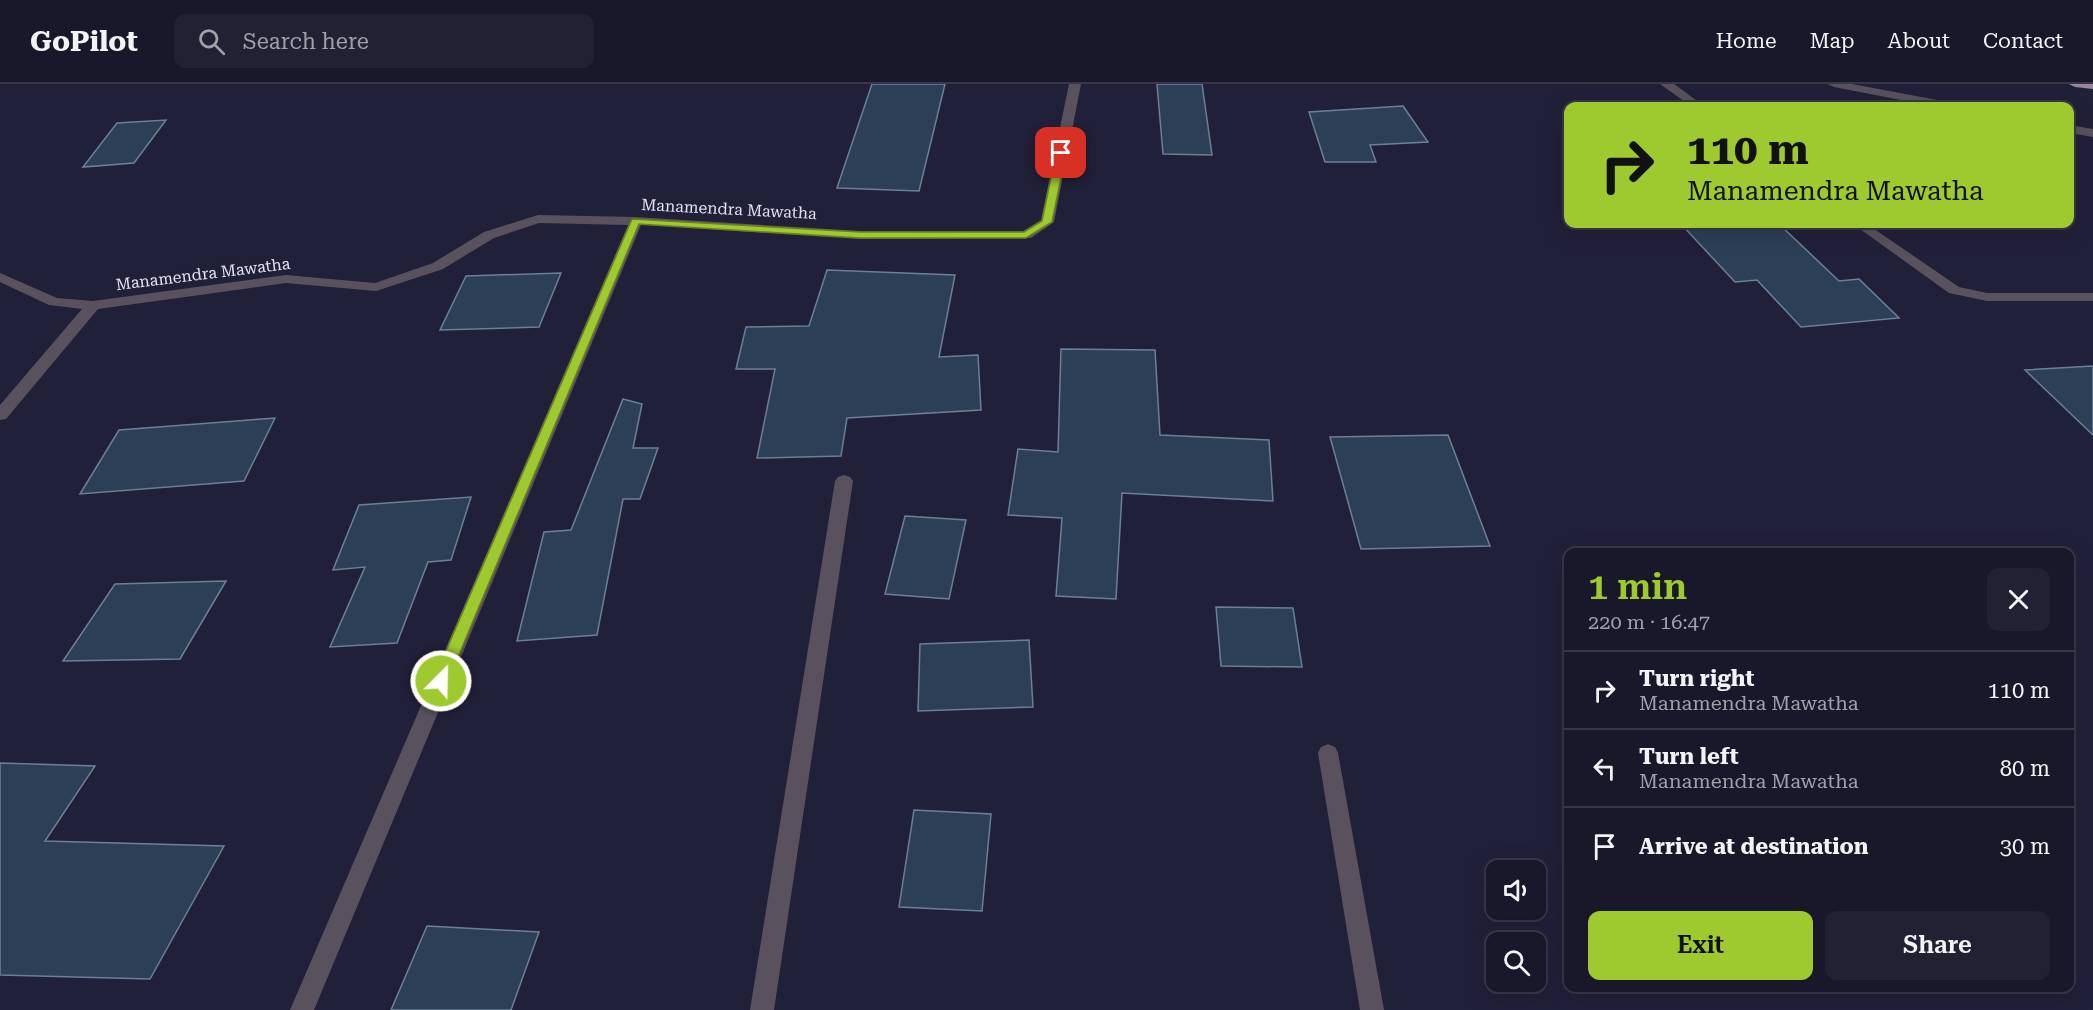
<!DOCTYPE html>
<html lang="en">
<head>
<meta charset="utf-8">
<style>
	:root { --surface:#19182b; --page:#222133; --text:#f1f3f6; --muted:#9fa0a9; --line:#373747; --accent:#9eca2f }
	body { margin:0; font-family:"Roboto Serif",serif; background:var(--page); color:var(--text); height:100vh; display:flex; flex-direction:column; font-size:22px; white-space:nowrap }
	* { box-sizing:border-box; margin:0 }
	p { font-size:20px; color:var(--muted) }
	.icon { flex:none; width:33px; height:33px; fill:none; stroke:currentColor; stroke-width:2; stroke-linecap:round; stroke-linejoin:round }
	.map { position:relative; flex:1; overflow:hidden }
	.sheet { position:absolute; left:1564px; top:464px; width:510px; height:444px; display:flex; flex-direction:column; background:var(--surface); border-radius:12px; box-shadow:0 6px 24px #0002,0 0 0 2px var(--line) }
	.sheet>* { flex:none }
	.top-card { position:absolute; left:1564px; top:18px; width:510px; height:126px; border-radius:12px; box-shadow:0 6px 24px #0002,0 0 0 2px var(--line); background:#9eca2f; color:#111; overflow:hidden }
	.fabs { position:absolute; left:1486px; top:776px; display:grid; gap:12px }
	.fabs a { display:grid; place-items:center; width:60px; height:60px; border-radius:12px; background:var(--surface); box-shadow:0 6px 24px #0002,0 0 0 2px var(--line); font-size:30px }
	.pin { position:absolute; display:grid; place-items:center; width:51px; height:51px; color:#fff; margin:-26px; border-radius:12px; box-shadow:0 3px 9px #0006 }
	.me { position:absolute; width:66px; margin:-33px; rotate:23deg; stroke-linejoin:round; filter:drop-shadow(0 0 4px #0008) }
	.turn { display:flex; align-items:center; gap:21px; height:126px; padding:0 24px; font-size:27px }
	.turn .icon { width:78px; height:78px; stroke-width:2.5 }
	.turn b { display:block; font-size:42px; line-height:51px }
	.round { display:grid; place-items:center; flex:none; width:63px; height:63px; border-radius:12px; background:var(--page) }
	.summary { display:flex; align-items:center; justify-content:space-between; height:102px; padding:0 24px }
	h1 { font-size:36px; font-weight:600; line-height:45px; color:var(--accent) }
	.cta { display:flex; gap:12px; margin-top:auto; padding:12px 24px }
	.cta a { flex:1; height:69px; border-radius:12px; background:var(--accent); color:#111; font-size:24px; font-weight:600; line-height:69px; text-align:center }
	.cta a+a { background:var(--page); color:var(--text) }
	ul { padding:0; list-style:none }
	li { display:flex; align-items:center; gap:18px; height:78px; padding:0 24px; border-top:2px solid var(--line) }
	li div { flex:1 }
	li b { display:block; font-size:22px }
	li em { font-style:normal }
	header { display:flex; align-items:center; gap:36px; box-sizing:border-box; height:84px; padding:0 30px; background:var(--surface); border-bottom:2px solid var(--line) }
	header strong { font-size:28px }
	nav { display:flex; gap:33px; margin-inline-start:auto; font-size:21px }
	.search { width:420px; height:54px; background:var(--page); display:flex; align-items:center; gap:15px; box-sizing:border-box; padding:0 21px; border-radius:12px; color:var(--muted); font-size:22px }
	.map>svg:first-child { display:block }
	.building { fill:#2c3f56; stroke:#6a8099; stroke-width:1.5 }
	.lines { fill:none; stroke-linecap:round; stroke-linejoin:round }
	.minor { fill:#59515d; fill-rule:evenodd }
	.trunk { fill:#9a86a0; fill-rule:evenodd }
	.route { fill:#9eca2f; stroke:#67831f; stroke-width:1.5 }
	.labels { text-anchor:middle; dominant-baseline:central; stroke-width:4.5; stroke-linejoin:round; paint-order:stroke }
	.far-street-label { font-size:16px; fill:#e1e1f2; stroke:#212039 }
</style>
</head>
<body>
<header>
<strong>GoPilot</strong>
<div class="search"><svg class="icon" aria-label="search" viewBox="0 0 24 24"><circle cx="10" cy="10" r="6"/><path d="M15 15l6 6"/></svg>Search here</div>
<nav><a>Home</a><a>Map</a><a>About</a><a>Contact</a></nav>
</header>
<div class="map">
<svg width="2093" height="926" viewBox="0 0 2093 926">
	<rect width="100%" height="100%" fill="#212039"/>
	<g class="building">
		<path d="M 872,0 L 945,0 L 919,107 L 837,104 Z"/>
		<path d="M 1157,0 L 1202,0 L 1212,71 L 1163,70 Z"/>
		<path d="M 1403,22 L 1428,58 L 1370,61 L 1376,78 L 1325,78 L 1309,28 Z"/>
		<path d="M 166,36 L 134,79 L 83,83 L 117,39 Z"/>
		<path d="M 1681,140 L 1779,140 L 1839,197 L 1859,195 L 1899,234 L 1801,243 L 1757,196 L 1735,198 Z"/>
		<path d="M 827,186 L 955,191 L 939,273 L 978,271 L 981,326 L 847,334 L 841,372 L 757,374 L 775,285 L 736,285 L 746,243 L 809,242 Z"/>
		<path d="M 561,189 L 539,243 L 440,246 L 466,192 Z"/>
		<path d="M 1061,265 L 1155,266 L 1160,351 L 1269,356 L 1273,417 L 1122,409 L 1116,515 L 1056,512 L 1062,434 L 1008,431 L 1018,365 L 1058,368 Z"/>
		<path d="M 2093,282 L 2093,351 L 2025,286 Z"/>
		<path d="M 623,315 L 642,320 L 633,364 L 658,364 L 640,415 L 623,415 L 597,551 L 517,557 L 544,448 L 571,446 Z"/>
		<path d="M 275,334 L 244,397 L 80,410 L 119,346 Z"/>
		<path d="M 1448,351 L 1490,462 L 1361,465 L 1330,353 Z"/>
		<path d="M 471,413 L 451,476 L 428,478 L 397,559 L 330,563 L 365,483 L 333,486 L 359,421 Z"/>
		<path d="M 905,432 L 966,436 L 949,515 L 885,510 Z"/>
		<path d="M 226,497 L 180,575 L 63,577 L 115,500 Z"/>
		<path d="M 1216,523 L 1293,524 L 1302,583 L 1221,582 Z"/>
		<path d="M 1029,556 L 1033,623 L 918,627 L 920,560 Z"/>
		<path d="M 0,679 L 95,682 L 45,757 L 224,762 L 150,895 L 0,891 Z"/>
		<path d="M 914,726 L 991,730 L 982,827 L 899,823 Z"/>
		<path d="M 427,842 L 539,848 L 511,926 L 391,926 Z"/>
	</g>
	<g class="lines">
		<g class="minor">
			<path d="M 1069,0 L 1081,0 L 1054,138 L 1031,154 L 860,155 L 641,141 L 314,926 L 290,926 L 628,141 L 539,139 L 494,154 L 443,185 L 376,207 L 286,199 L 98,225 L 6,335 L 0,336 L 0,321 L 82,225 L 49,221 L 0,198 L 0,189 L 57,214 L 93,217 L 286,191 L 375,199 L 433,179 L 484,148 L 538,131 L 636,133 L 860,147 L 1023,147 L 1041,136 Z"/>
			<path d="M 1660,0 L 1674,0 L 1704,22 L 1691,22 Z"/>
			<path d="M 1828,0 L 1852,0 L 1948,18 L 1954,22 L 1932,22 L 1834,3 Z"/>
			<path d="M 2070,41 L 2093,45 L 2093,53 L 2070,49 Z"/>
			<path d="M 1853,140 L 1867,140 L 1959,203 L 1987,209 L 2093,209 L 2093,217 L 1987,217 L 1949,209 Z"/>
			<path d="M 844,391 L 850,393 L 853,397 L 774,926 L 750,926 L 835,397 L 838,393 Z"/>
			<path d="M 1328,660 L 1335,663 L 1338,669 L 1384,926 L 1360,926 L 1318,669 L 1321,663 Z"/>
		</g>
		<path class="trunk" d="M 2069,0 L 2093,0 L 2093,5 L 2075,3 Z"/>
	</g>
	<path class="route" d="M 1061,66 L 1066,69 L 1052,138 L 1026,154 L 860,154 L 639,140 L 448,597 L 446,602 L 435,602 L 433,597 L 632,135 L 860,148 L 1024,148 L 1042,137 L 1056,69 Z"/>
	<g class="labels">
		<g class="far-street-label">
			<text transform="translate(729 125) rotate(3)">Manamendra Mawatha</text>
			<text transform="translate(203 190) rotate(-7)">Manamendra Mawatha</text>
		</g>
	</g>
</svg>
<div class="fabs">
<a><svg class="icon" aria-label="sound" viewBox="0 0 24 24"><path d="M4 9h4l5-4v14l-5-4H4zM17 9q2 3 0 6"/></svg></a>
<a><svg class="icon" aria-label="search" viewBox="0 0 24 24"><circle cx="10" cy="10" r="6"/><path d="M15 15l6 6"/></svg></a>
</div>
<div class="pin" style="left:1061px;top:69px;background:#d93025"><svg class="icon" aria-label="arrive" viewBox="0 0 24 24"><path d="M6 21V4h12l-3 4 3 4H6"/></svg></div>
<svg class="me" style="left:441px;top:597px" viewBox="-20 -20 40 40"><circle r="17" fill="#9eca2f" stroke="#fff" stroke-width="3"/><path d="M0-11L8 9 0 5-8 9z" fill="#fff"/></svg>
<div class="top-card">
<div class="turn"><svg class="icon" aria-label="right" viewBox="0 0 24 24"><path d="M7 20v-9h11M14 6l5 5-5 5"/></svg><div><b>110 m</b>Manamendra Mawatha</div></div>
</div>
<section class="sheet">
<div class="summary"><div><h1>1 min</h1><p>220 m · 16:47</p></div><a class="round"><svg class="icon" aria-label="close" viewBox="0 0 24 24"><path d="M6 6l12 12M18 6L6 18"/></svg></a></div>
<ul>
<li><svg class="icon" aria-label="right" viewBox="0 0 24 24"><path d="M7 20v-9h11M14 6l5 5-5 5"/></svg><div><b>Turn right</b><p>Manamendra Mawatha</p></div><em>110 m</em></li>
<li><svg class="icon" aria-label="left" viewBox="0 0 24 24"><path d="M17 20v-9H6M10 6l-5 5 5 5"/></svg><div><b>Turn left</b><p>Manamendra Mawatha</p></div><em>80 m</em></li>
<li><svg class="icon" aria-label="arrive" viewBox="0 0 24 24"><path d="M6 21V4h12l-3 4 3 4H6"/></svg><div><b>Arrive at destination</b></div><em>30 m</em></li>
</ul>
<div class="cta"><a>Exit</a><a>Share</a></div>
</section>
</div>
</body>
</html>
